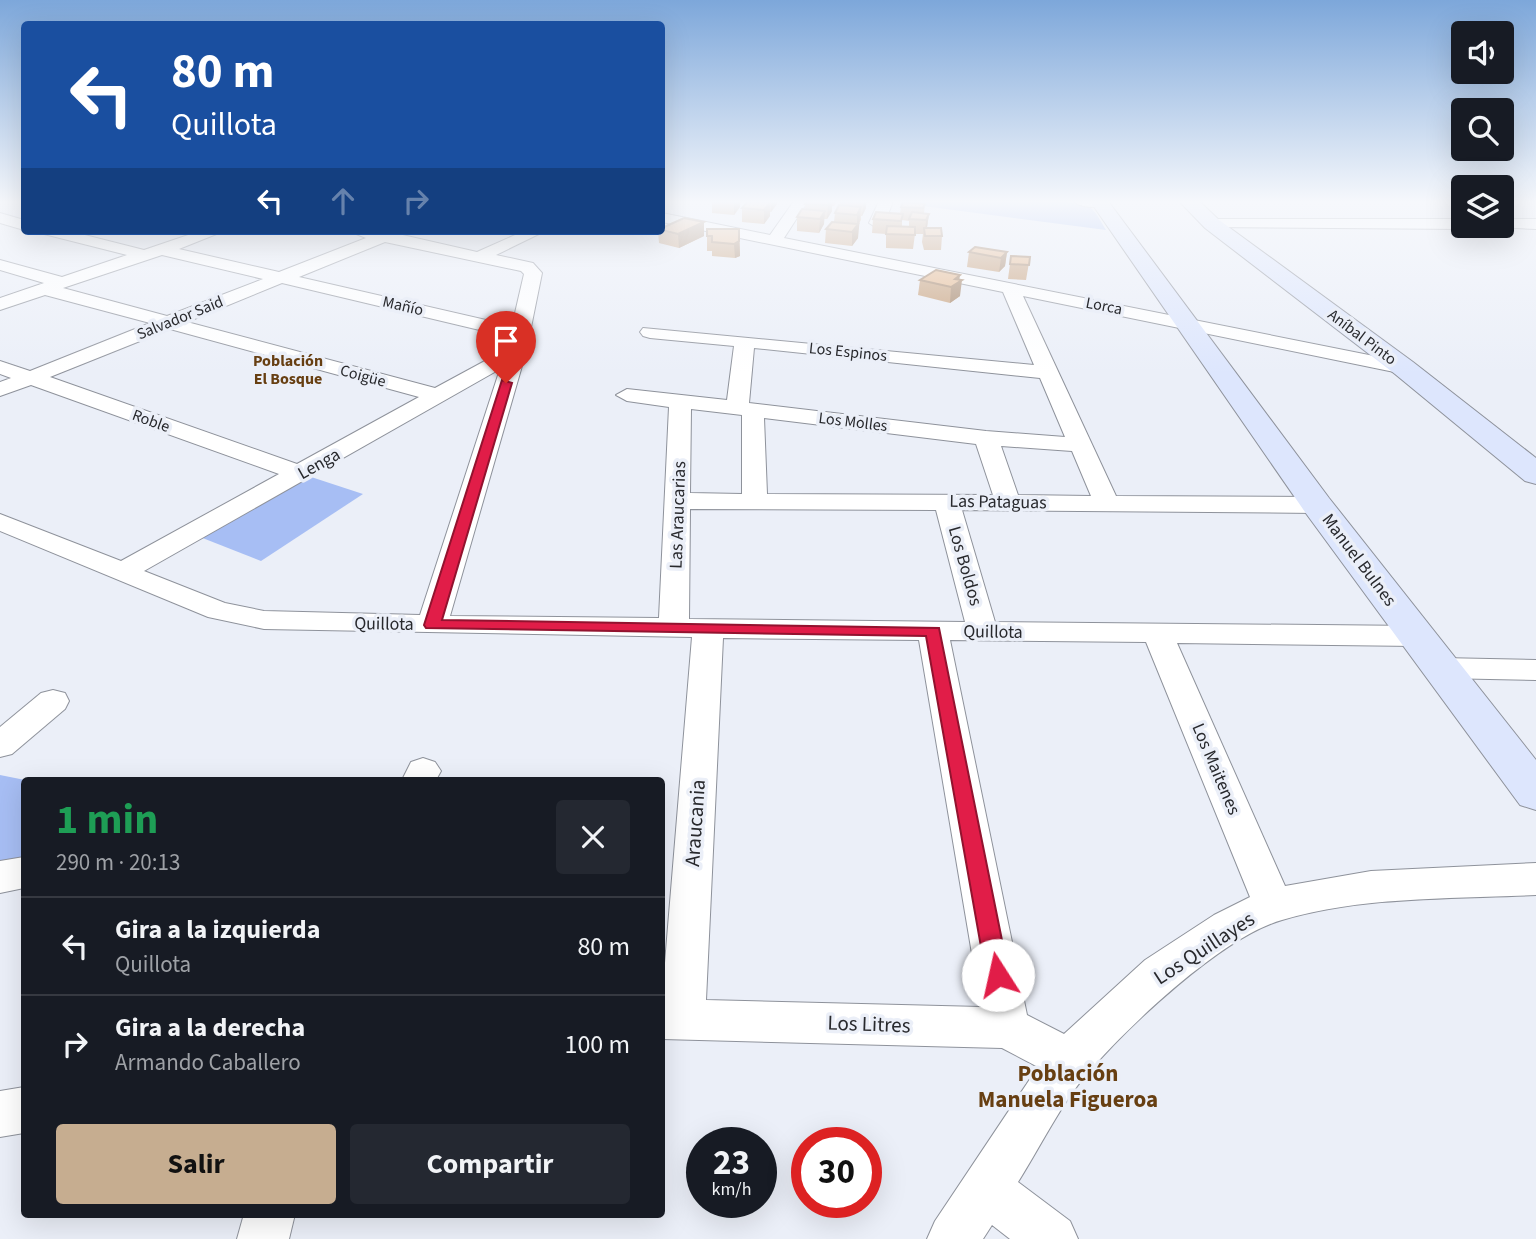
<!DOCTYPE html>
<html lang="es">
<head>
<meta charset="utf-8">
<style>
	:root { --surface:#171b24; --page:#242831; --text:#f1f3f6; --muted:#9ea1a6; --line:#363941; --accent:#c6ad90 }
	body { margin:0; font-family:"Source Sans 3",sans-serif; background:var(--page); color:var(--text); height:100vh; display:flex; flex-direction:column; font-size:26px; white-space:nowrap }
	* { box-sizing:border-box; margin:0 }
	p { font-size:23px; color:var(--muted) }
	.icon { flex:none; width:38px; height:38px; fill:none; stroke:currentColor; stroke-width:2; stroke-linecap:round; stroke-linejoin:round }
	.map { position:relative; flex:1; overflow:hidden }
	.details { position:absolute; left:21px; top:777px; width:644px; height:441px; display:flex; flex-direction:column; background:var(--surface); border-radius:7px; box-shadow:0 7px 28px #0002 }
	.details>* { flex:none }
	.top-card { position:absolute; left:21px; top:21px; width:644px; height:214px; border-radius:7px; box-shadow:0 7px 28px #0002; background:#1a4fa0; color:#fff; overflow:hidden }
	.tools { position:absolute; left:1451px; top:21px; display:grid; gap:14px }
	.tools a { display:grid; place-items:center; width:63px; height:63px; border-radius:7px; background:var(--surface); box-shadow:0 7px 28px #0002; font-size:35px }
	.speed { position:absolute; left:686px; top:1127px; display:flex; gap:14px; font-size:35px; font-weight:700; text-align:center }
	.speed>* { display:grid; place-content:center; width:91px; height:91px; border-radius:50%; background:var(--surface); box-shadow:0 7px 28px #0002; line-height:1 }
	.speed small { font-size:18px; font-weight:400 }
	.speed .limit { border:10px solid #d22; background:#fff; color:#111 }
	.pin { position:absolute; display:grid; place-items:center; width:60px; height:60px; color:#fff; margin:-72px -30px; border-radius:50% 50% 50% 0; rotate:-45deg; box-shadow:0 0 7px #0007 }
	.pin .icon { rotate:45deg }
	.me { position:absolute; width:77px; margin:-38px; rotate:350deg; stroke-linejoin:round; filter:drop-shadow(0 0 5px #0008) }
	.turn { display:flex; align-items:center; gap:24px; height:147px; padding:0 35px; font-size:32px }
	.turn .icon { width:91px; height:91px; stroke-width:2.5 }
	.turn b { display:block; font-size:49px; line-height:60px }
	.lanes { display:flex; align-items:center; height:66px; padding:0 35px; background:#0003; justify-content:center; gap:35px; direction:ltr }
	.lanes .off { opacity:.35 }
	.round { display:grid; place-items:center; flex:none; width:74px; height:74px; border-radius:7px; background:var(--page) }
	.overview { display:flex; align-items:center; justify-content:space-between; height:119px; padding:0 35px }
	h1 { font-size:42px; font-weight:700; line-height:52px; color:#1e9e55 }
	.cta { display:flex; gap:14px; margin-top:auto; padding:14px 35px }
	.cta a { flex:1; height:80px; border-radius:7px; background:var(--accent); color:#111; font-size:28px; font-weight:700; line-height:80px; text-align:center }
	.cta a+a { background:var(--page); color:var(--text) }
	ul { padding:0; list-style:none }
	li { display:flex; align-items:center; gap:21px; height:98px; padding:0 35px; border-top:2px solid var(--line) }
	li div { flex:1 }
	li b { display:block; font-size:26px }
	li em { font-style:normal }
	.map>svg:first-child { display:block }
	.green { fill:#a7bef4 }
	.lines { fill:none; stroke-linecap:round; stroke-linejoin:round }
	.street-casing { stroke:#8e929b; stroke-width:2 }
	.secondary-casing { stroke:#8e929b; stroke-width:2 }
	.street { fill:#fff; fill-rule:evenodd }
	.secondary { fill:#dde6fd; fill-rule:evenodd }
	.wall { fill:#c69d76; fill-rule:evenodd }
	.shaded-wall { fill:#a17f60 }
	.building { fill:#e6b689; stroke:#a17f60; stroke-width:2 }
	.route { fill:#e11d48; stroke:#92132f; stroke-width:2 }
	.labels { text-anchor:middle; dominant-baseline:central; stroke-width:7; stroke-linejoin:round; paint-order:stroke }
	.far-street-label { font-size:16px; fill:#28292d; stroke:#ebeff8 }
	.far-neighbourhood-label { font-size:16px; font-weight:bold; fill:#673f12; stroke:#ebeff8 }
	.street-label { font-size:18px; fill:#28292d; stroke:#ebeff8 }
	.near-street-label { font-size:21px; fill:#28292d; stroke:#ebeff8 }
	.near-neighbourhood-label { font-size:23px; font-weight:bold; fill:#673f12; stroke:#ebeff8 }
</style>
</head>
<body>
<div class="map">
<svg width="1536" height="1239" viewBox="0 0 1536 1239">
	<rect width="100%" height="100%" fill="#ebeff8"/>
	<g class="green">
		<path d="M 909,201 C 937,201 1075,195 1091,208 C 1097,213 1102,224 1106,230 L 908,204 Z"/>
		<path d="M 302,474 L 363,494 L 261,561 L 200,537 Z"/>
		<path d="M 0,775 L 25,780 L 24,862 L 0,865 Z"/>
	</g>
	<g class="lines">
		<g class="street-casing">
			<g id="street">
				<path d="M 794,201 L 808,201 L 784,238 L 1404,362 L 1414,368 L 1404,374 L 1023,296 L 1116,496 L 1317,497 L 1326,500 L 1330,505 L 1326,510 L 1317,513 L 962,510 L 995,622 L 1416,626 L 1427,629 L 1431,636 L 1427,643 L 1416,646 L 1177,643 L 1285,886 L 1371,871 L 1536,863 L 1536,895 C 1452,899 1363,896 1282,920 C 1222,937 1128,1026 1087,1074 C 1062,1102 1039,1149 1018,1182 L 1070,1221 L 1078,1239 L 1010,1239 L 992,1225 L 983,1239 L 927,1239 L 935,1221 L 1038,1067 L 1002,1048 L 662,1039 L 662,999 L 692,637 L 264,629 L 208,617 L 0,531 L 0,514 L 121,561 L 279,474 L 31,385 L 0,396 L 0,382 L 11,378 L 0,374 L 0,361 L 30,371 L 150,323 L 45,295 L 0,310 L 0,298 L 44,283 L 0,270 L 0,260 L 62,277 L 127,255 L 44,234 L 42,231 L 69,231 L 144,250 L 200,231 L 224,231 L 179,249 L 279,272 L 366,238 L 349,231 L 385,231 L 477,252 L 524,231 L 545,231 L 496,255 L 533,263 L 542,273 L 526,352 L 450,616 L 659,618 L 669,407 L 627,401 L 616,395 L 627,389 L 727,400 L 734,346 L 650,338 L 643,336 L 640,332 L 643,328 L 1034,365 L 1003,292 L 662,222 L 662,213 L 770,235 ZM 385,242 L 521,271 L 524,274 L 512,326 L 299,277 ZM 162,255 L 263,279 L 167,316 L 63,288 ZM 282,283 L 509,337 L 507,349 L 435,388 L 187,322 ZM 170,329 L 419,397 L 297,464 L 50,377 ZM 754,348 L 1040,378 L 1065,437 L 986,431 L 749,403 ZM 500,369 L 420,615 L 264,611 L 225,603 L 144,571 ZM 691,409 L 742,415 L 742,494 L 690,493 ZM 764,418 L 976,444 L 993,495 L 767,494 ZM 1001,446 L 1072,451 L 1091,496 L 1018,495 ZM 690,509 L 936,510 L 965,622 L 689,619 ZM 723,638 L 919,640 L 981,1007 L 706,1000 ZM 950,640 L 1146,642 L 1250,897 L 1214,915 L 1145,960 L 1064,1034 L 1027,1015 Z"/>
				<path d="M 879,201 L 893,201 L 885,223 L 877,228 L 869,223 Z"/>
				<path d="M 1074,201 L 1106,201 L 1107,202 C 1100,209 1080,208 1074,201 Z"/>
				<path d="M 0,213 L 24,220 L 24,230 L 0,223 Z"/>
				<path d="M 1212,219 L 1463,219 L 1463,226 L 1470,226 L 1463,229 L 1207,227 L 1204,224 Z"/>
				<path d="M 1502,219 L 1536,219 L 1536,229 L 1497,227 L 1502,226 Z"/>
				<path d="M 1441,658 L 1536,660 L 1536,680 L 1441,678 L 1430,675 L 1425,668 L 1430,661 Z"/>
				<path d="M 53,690 L 65,693 L 69,701 L 65,709 L 12,754 L 0,757 L 0,727 L 41,693 Z"/>
				<path d="M 423,758 L 435,762 L 441,771 L 436,780 L 402,780 L 411,762 Z"/>
				<path d="M 24,857 L 24,888 L 0,893 L 0,861 Z"/>
				<path d="M 24,1087 L 24,1133 L 0,1137 L 0,1091 Z"/>
				<path d="M 244,1214 L 295,1214 L 289,1239 L 237,1239 Z"/>
			</g>
		</g>
		<g class="secondary-casing">
			<g id="secondary">
				<path d="M 1090,201 L 1108,201 L 1329,498 L 1536,760 L 1536,810 L 1520,805 L 1305,512 Z"/>
				<path d="M 1179,201 L 1199,201 L 1219,220 L 1413,362 L 1536,458 L 1536,484 L 1525,481 L 1395,374 L 1205,228 Z"/>
			</g>
		</g>
		<use href="#street" class="street"/>
		<use href="#secondary" class="secondary"/>
	</g>
	<g class="wall">
		<path d="M 712,201 L 742,201 L 740,203 L 740,207 L 734,215 L 712,213 Z"/>
		<path d="M 748,201 L 777,201 L 777,204 L 771,212 L 770,212 L 770,216 L 764,224 L 742,222 L 742,208 Z"/>
		<path d="M 807,201 L 837,201 L 834,206 L 832,206 L 832,211 L 827,219 L 824,219 L 824,224 L 819,233 L 797,231 L 797,217 L 805,209 L 805,204 Z"/>
		<path d="M 840,201 L 869,201 L 868,203 L 866,203 L 866,208 L 862,216 L 861,216 L 861,220 L 858,225 L 858,238 L 852,246 L 825,243 L 826,229 L 834,222 L 835,213 L 840,205 Z"/>
		<path d="M 925,204 L 924,213 L 929,214 L 927,228 L 942,236 L 941,250 L 924,250 L 922,242 L 923,234 L 915,234 L 913,249 L 886,248 L 886,234 L 872,233 L 873,219 L 900,214 L 901,207 ZM 902,220 L 909,221 L 909,227 L 902,227 Z"/>
		<path d="M 704,222 L 704,236 L 679,248 L 659,243 L 658,231 L 662,231 L 662,228 Z"/>
		<path d="M 739,229 L 740,256 L 735,258 L 712,256 L 712,251 L 707,251 L 707,236 Z"/>
		<path d="M 969,252 L 1007,252 L 1005,266 L 999,272 L 967,267 Z"/>
		<path d="M 1011,256 L 1030,257 L 1026,280 L 1008,279 Z"/>
		<path d="M 920,280 L 959,280 L 960,296 L 950,303 L 918,295 Z"/>
	</g>
	<g class="shaded-wall">
		<path d="M 734,201 L 740,201 L 740,207 L 734,215 Z"/>
		<path d="M 771,201 L 777,201 L 777,204 L 771,212 Z"/>
		<path d="M 830,201 L 832,201 L 832,211 L 827,219 L 828,205 Z"/>
		<path d="M 864,201 L 866,201 L 866,208 L 862,216 Z"/>
		<path d="M 770,202 L 770,216 L 764,224 L 764,210 Z"/>
		<path d="M 861,207 L 858,238 L 852,246 L 852,232 L 857,226 L 857,215 Z"/>
		<path d="M 825,211 L 824,224 L 819,233 L 820,219 Z"/>
		<path d="M 929,214 L 927,227 L 925,234 L 926,220 Z"/>
		<path d="M 704,222 L 704,236 L 679,248 L 678,234 Z"/>
		<path d="M 739,229 L 740,256 L 735,258 L 734,244 Z"/>
		<path d="M 1007,252 L 1005,266 L 999,272 L 1001,258 Z"/>
		<path d="M 960,275 L 959,282 L 962,280 L 960,296 L 950,303 L 951,287 L 955,279 Z"/>
	</g>
	<g class="building">
		<path d="M 748,201 L 770,202 L 764,210 L 742,208 Z"/>
		<path d="M 807,201 L 830,201 L 828,205 L 805,204 Z"/>
		<path d="M 903,202 L 925,204 L 923,208 L 901,207 Z"/>
		<path d="M 839,205 L 861,207 L 857,215 L 835,213 Z"/>
		<path d="M 802,209 L 825,211 L 820,219 L 797,217 Z"/>
		<path d="M 876,212 L 903,214 L 901,221 L 873,219 Z"/>
		<path d="M 912,212 L 929,214 L 926,220 L 909,219 Z"/>
		<path d="M 684,218 L 704,222 L 678,234 L 662,230 L 662,228 Z"/>
		<path d="M 832,222 L 858,224 L 852,232 L 826,229 Z"/>
		<path d="M 887,226 L 915,227 L 915,235 L 886,234 Z"/>
		<path d="M 924,228 L 941,228 L 942,236 L 925,236 Z"/>
		<path d="M 707,229 L 739,229 L 739,241 L 734,244 L 712,242 L 712,236 L 707,236 Z"/>
		<path d="M 975,247 L 1007,252 L 1001,258 L 969,252 Z"/>
		<path d="M 1011,256 L 1030,257 L 1029,265 L 1010,264 Z"/>
		<path d="M 936,270 L 960,275 L 955,279 L 962,280 L 951,287 L 920,280 Z"/>
	</g>
	<linearGradient id="sky" x2="0" y2="1"><stop stop-color="#7da7da"/><stop offset="0.54" stop-color="#f6f8fc"/><stop offset="1" stop-color="#f6f8fc" stop-opacity="0"/></linearGradient>
	<rect width="1536" height="374" fill="url(#sky)"/>
	<path class="route" d="M 502,380 L 512,383 L 442,620 L 939,628 L 1009,975 L 1006,983 L 998,986 L 989,983 L 986,975 L 926,636 L 426,628 L 424,625 Z"/>
	<g class="labels">
		<g class="far-street-label">
			<text transform="translate(403 306) rotate(13)">Mañío</text>
			<text transform="translate(1104 306) rotate(11)">Lorca</text>
			<text transform="translate(180 318) rotate(-22)">Salvador Said</text>
			<text transform="translate(1362 337) rotate(37)">Aníbal Pinto</text>
			<text transform="translate(848 352) rotate(6)">Los Espinos</text>
			<text transform="translate(363 376) rotate(15)">Coigüe</text>
			<text transform="translate(151 421) rotate(20)">Roble</text>
			<text transform="translate(853 422) rotate(7)">Los Molles</text>
		</g>
		<g class="far-neighbourhood-label">
			<text x="288" y="361">Población<tspan x="288" dy="18">El Bosque</tspan></text>
		</g>
		<g class="street-label">
			<text transform="translate(319 464) rotate(-29)">Lenga</text>
			<text transform="translate(998 502) rotate(1)">Las Pataguas</text>
			<text transform="translate(678 515) rotate(-88)">Las Araucarias</text>
			<text transform="translate(1359 560) rotate(53)">Manuel Bulnes</text>
			<text transform="translate(965 566) rotate(74)">Los Boldos</text>
			<text transform="translate(384 624) rotate(1)">Quillota</text>
			<text transform="translate(993 632) rotate(1)">Quillota</text>
			<text transform="translate(1216 769) rotate(67)">Los Maitenes</text>
		</g>
		<g class="near-street-label">
			<text transform="translate(695 823) rotate(-86)">Araucania</text>
			<text transform="translate(1204 948) rotate(-33)">Los Quillayes</text>
			<text transform="translate(869 1024) rotate(2)">Los Litres</text>
		</g>
		<g class="near-neighbourhood-label">
			<text x="1068" y="1073">Población<tspan x="1068" dy="26">Manuela Figueroa</tspan></text>
		</g>
	</g>
</svg>
<div class="tools">
<a><svg class="icon" aria-label="sound" viewBox="0 0 24 24"><path d="M4 9h4l5-4v14l-5-4H4zM17 9q2 3 0 6"/></svg></a>
<a><svg class="icon" aria-label="search" viewBox="0 0 24 24"><circle cx="10" cy="10" r="6"/><path d="M15 15l6 6"/></svg></a>
<a><svg class="icon" aria-label="layers" viewBox="0 0 24 24"><path d="M12 4l9 5-9 5-9-5zM3 14l9 5 9-5"/></svg></a>
</div>
<div class="speed"><div>23<small>km/h</small></div><div class="limit">30</div></div>
<div class="pin" style="left:506px;top:383px;background:#d93025"><svg class="icon" aria-label="arrive" viewBox="0 0 24 24"><path d="M6 21V4h12l-3 4 3 4H6"/></svg></div>
<svg class="me" style="left:998px;top:975px" viewBox="-20 -20 40 40"><circle r="19" fill="#fff"/><path d="M0-13L10 11 0 6-10 11z" fill="#e11d48"/></svg>
<div class="top-card">
<div class="turn"><svg class="icon" aria-label="left" viewBox="0 0 24 24"><path d="M17 20v-9H6M10 6l-5 5 5 5"/></svg><div><b>80 m</b>Quillota</div></div>
<div class="lanes"><svg class="icon" aria-label="left" viewBox="0 0 24 24"><path d="M17 20v-9H6M10 6l-5 5 5 5"/></svg><svg class="icon off" aria-label="ahead" viewBox="0 0 24 24"><path d="M12 20V5M6 11l6-6 6 6"/></svg><svg class="icon off" aria-label="right" viewBox="0 0 24 24"><path d="M7 20v-9h11M14 6l5 5-5 5"/></svg></div>
</div>
<section class="details">
<div class="overview"><div><h1>1 min</h1><p>290 m · 20:13</p></div><a class="round"><svg class="icon" aria-label="close" viewBox="0 0 24 24"><path d="M6 6l12 12M18 6L6 18"/></svg></a></div>
<ul>
<li><svg class="icon" aria-label="left" viewBox="0 0 24 24"><path d="M17 20v-9H6M10 6l-5 5 5 5"/></svg><div><b>Gira a la izquierda</b><p>Quillota</p></div><em>80 m</em></li>
<li><svg class="icon" aria-label="right" viewBox="0 0 24 24"><path d="M7 20v-9h11M14 6l5 5-5 5"/></svg><div><b>Gira a la derecha</b><p>Armando Caballero</p></div><em>100 m</em></li>
</ul>
<div class="cta"><a>Salir</a><a>Compartir</a></div>
</section>
</div>
</body>
</html>
